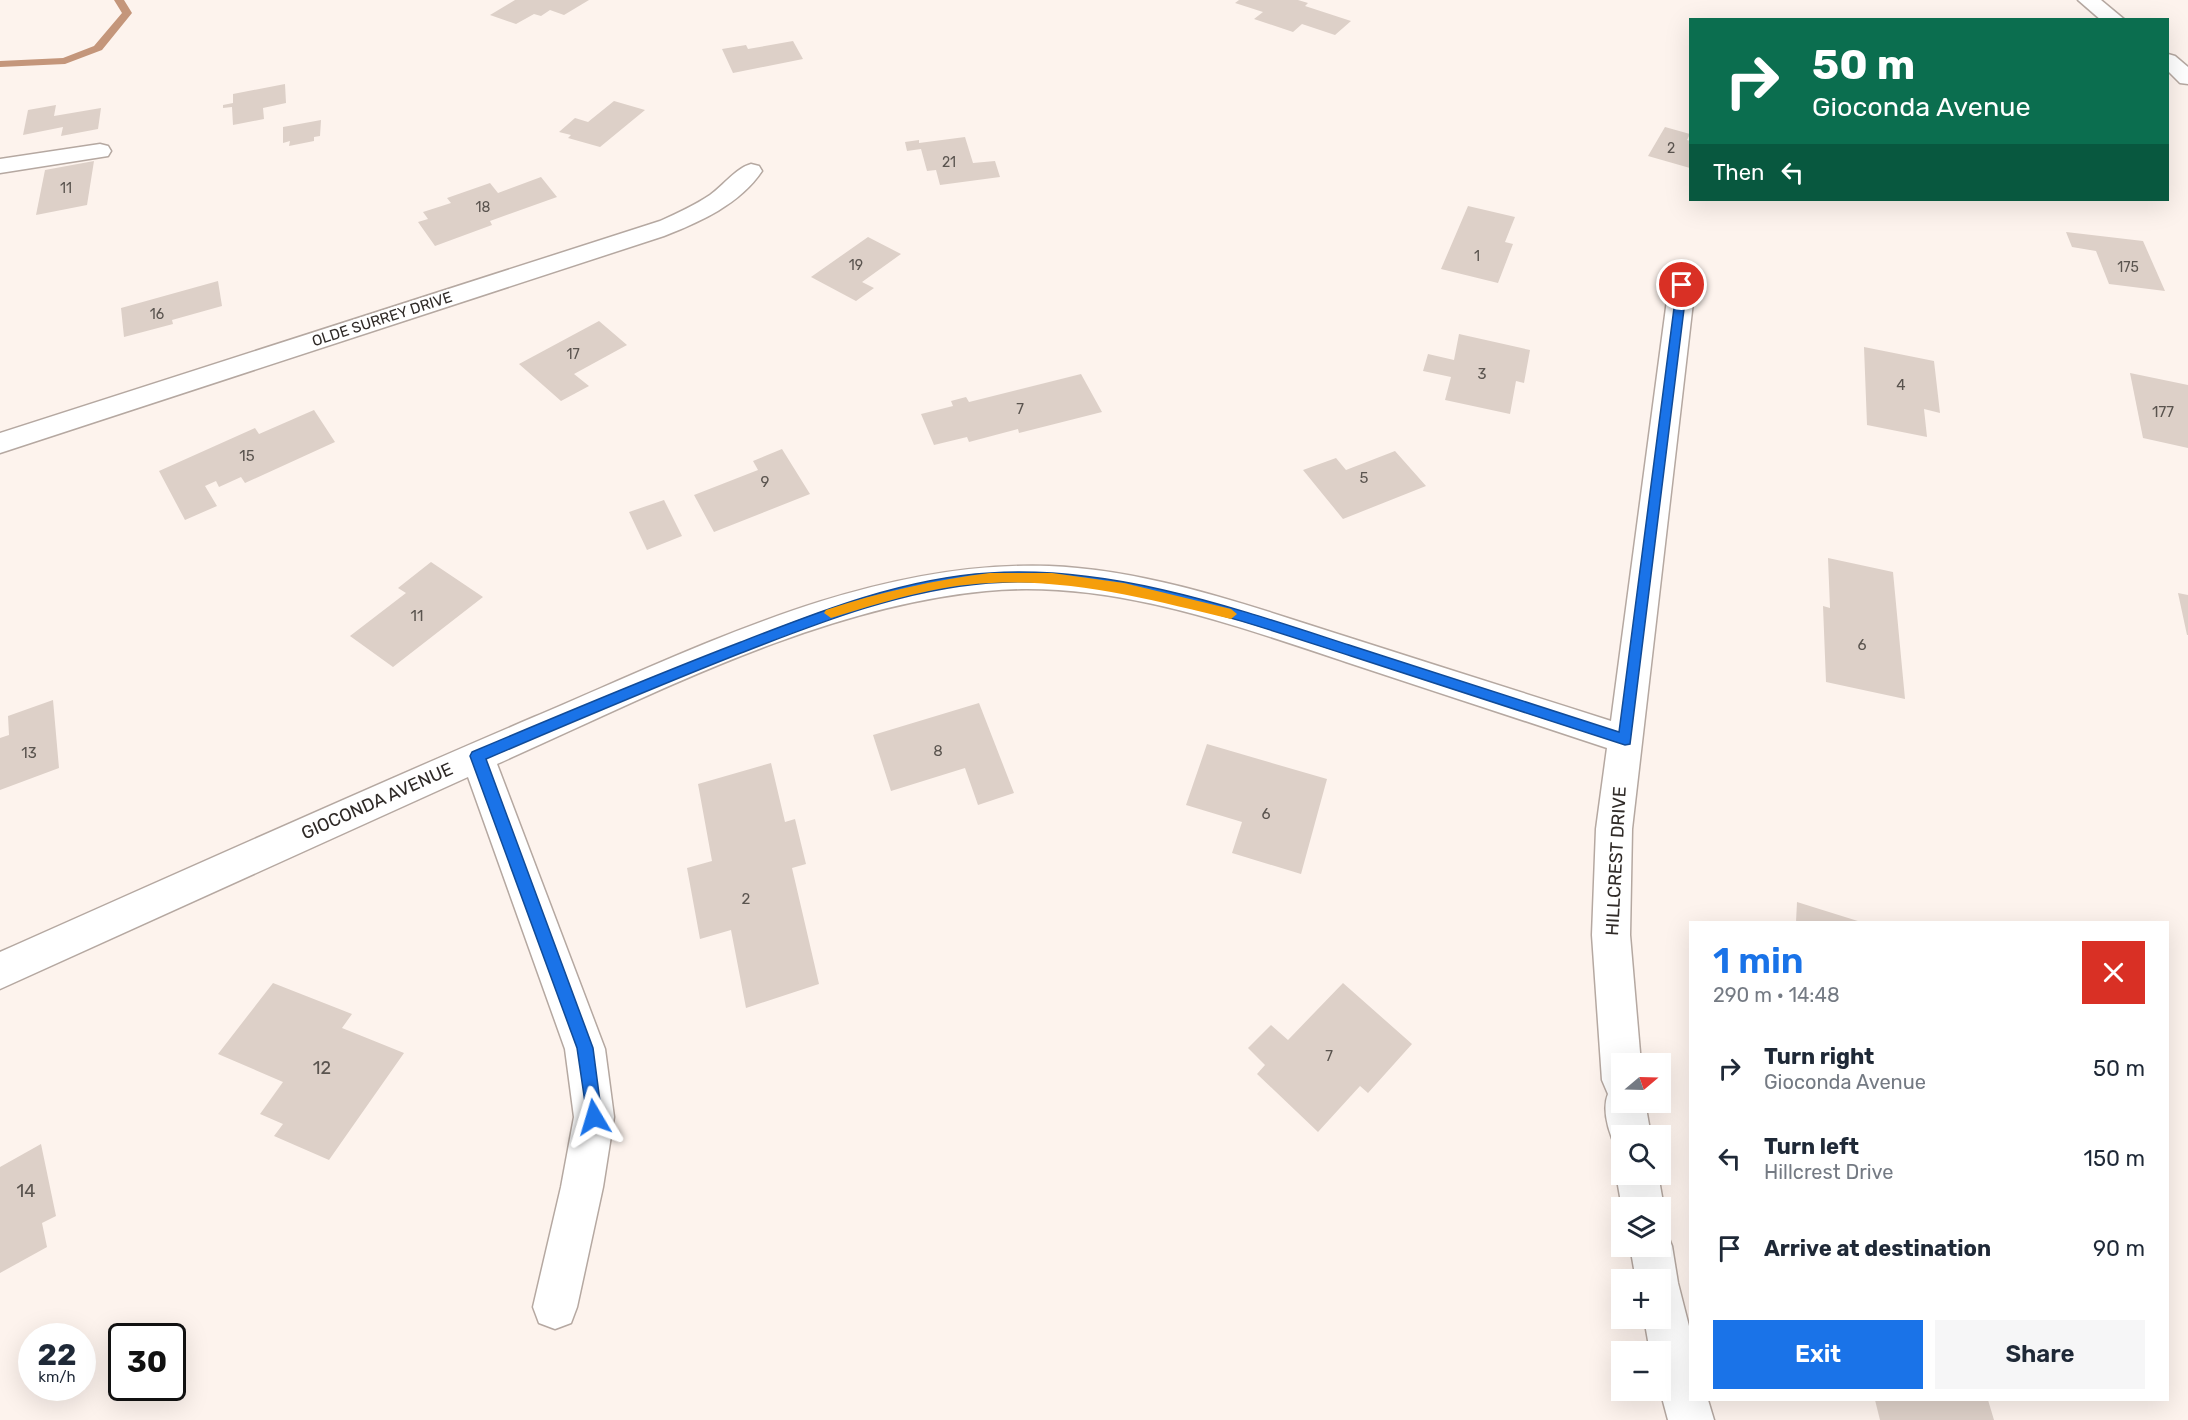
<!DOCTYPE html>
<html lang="en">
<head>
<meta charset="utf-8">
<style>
	:root { --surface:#fff; --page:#f6f6f7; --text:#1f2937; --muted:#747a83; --accent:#1a73e8 }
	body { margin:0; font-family:Rubik,sans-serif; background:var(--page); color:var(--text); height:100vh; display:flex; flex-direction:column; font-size:22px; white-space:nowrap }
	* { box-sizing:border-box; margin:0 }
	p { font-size:20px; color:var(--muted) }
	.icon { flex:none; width:33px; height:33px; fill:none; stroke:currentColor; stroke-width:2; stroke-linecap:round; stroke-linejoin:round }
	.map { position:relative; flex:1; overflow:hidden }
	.panel { position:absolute; left:1689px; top:921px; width:480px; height:480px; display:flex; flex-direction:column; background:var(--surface); border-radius:0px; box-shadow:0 6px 24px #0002 }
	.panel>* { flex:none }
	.hud { position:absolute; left:1689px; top:18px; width:480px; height:183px; border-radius:0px; box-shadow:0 6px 24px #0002; background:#0b6e4f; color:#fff; overflow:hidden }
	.needle { width:39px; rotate:71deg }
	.controls { position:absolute; left:1611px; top:1053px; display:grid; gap:12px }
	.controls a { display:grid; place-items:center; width:60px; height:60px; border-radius:0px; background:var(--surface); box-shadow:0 6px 24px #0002; font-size:30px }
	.speed { position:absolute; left:18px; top:1323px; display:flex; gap:12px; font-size:30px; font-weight:700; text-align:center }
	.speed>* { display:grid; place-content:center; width:78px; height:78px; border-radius:50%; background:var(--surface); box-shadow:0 6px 24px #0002; line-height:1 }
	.speed small { font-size:15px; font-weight:400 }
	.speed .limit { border:3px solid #111; border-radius:9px; background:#fff; color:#111 }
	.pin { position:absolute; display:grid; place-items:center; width:51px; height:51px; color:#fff; margin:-26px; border:3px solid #fff; border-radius:50%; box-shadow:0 2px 6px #0007 }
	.me { position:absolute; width:66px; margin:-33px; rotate:353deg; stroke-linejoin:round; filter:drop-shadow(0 0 4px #0008) }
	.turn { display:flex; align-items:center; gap:21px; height:126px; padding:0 24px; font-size:27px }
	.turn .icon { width:78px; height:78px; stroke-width:2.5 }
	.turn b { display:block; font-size:42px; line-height:51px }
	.then { display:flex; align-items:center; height:57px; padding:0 24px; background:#0003; gap:12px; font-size:22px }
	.round { display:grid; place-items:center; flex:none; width:63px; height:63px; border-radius:0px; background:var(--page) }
	.head { display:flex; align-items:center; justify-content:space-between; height:102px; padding:0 24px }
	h1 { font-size:36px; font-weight:600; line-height:45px; color:var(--accent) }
	.primary-button { display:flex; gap:12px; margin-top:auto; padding:12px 24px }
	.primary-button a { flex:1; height:69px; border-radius:0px; background:var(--accent); color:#fff; font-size:24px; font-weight:600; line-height:69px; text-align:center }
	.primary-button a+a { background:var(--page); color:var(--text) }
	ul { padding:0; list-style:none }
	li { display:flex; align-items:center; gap:18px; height:90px; padding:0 24px }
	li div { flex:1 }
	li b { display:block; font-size:22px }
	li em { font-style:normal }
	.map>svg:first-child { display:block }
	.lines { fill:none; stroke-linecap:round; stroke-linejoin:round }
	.stream { fill:#c4967b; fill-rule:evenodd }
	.building { fill:#ddd0c8 }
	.minor-casing { stroke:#b5a8a1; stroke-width:3 }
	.tertiary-casing { stroke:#b5a8a1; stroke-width:3 }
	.minor { fill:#fff; fill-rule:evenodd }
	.tertiary { fill:#fff; fill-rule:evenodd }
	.route { fill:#1a73e8; stroke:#114b97; stroke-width:1.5 }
	.slow { fill:#f59e0b }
	.labels { text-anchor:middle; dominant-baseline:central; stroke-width:5; stroke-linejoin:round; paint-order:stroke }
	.far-number-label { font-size:14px; fill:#5a544f }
	.far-street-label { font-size:15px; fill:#2f2a27; stroke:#fff }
	.number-label { font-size:15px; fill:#5a544f }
	.street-label { font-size:18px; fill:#2f2a27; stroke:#fff }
	.near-number-label { font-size:18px; fill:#5a544f }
</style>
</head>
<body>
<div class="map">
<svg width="2188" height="1420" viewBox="0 0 2188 1420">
	<rect width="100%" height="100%" fill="#fdf3ed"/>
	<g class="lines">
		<path class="stream" d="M 114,0 L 124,0 L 132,13 L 102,50 L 65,64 L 0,67 L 0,61 L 63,58 L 94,46 L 122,13 Z"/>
	</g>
	<g class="building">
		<path d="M 515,0 L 589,0 L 564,15 L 550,10 L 541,16 L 534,14 L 516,24 L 490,15 Z"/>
		<path d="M 1239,0 L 1298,0 L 1308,3 L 1305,6 L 1351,21 L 1335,35 L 1302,24 L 1293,32 L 1254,19 L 1263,12 L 1235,3 Z"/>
		<path d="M 793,41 L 803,59 L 733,73 L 722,49 L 746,45 L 748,49 Z"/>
		<path d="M 285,84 L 286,103 L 263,108 L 264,119 L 233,125 L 232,107 L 223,108 L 223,105 L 233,103 L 233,94 Z"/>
		<path d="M 614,101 L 645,110 L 600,147 L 568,138 L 571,135 L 559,132 L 575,118 L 588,122 Z"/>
		<path d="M 56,105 L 54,116 L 101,108 L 98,129 L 61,136 L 63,127 L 23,135 L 28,110 Z"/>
		<path d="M 321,120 L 320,136 L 314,137 L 314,141 L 289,146 L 290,141 L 283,143 L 283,127 Z"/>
		<path d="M 1665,127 L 1690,134 L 1687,140 L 1690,141 L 1690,168 L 1648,156 Z"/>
		<path d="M 965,137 L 973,163 L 995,161 L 1000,177 L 940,185 L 936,170 L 927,171 L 921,149 L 907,151 L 905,142 L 919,140 L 919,143 Z"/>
		<path d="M 94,161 L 87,205 L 36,215 L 45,170 Z"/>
		<path d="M 541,177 L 557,197 L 490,221 L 492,225 L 435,246 L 418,222 L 428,219 L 423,212 L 451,203 L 447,198 L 490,183 L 498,193 Z"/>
		<path d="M 1468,206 L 1515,217 L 1505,242 L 1513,244 L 1498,283 L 1441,269 Z"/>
		<path d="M 2066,232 L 2143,241 L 2165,291 L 2109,284 L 2096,251 L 2072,247 Z"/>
		<path d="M 868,237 L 901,254 L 862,282 L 874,288 L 856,301 L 811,277 Z"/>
		<path d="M 218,281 L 222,306 L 172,320 L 173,324 L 124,337 L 121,308 Z"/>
		<path d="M 599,321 L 627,345 L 574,374 L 589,386 L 561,401 L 519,364 Z"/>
		<path d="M 1459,334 L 1530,350 L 1524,383 L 1516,381 L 1510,414 L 1445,400 L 1451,377 L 1423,371 L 1428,354 L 1454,360 Z"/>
		<path d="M 1864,347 L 1934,361 L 1940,413 L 1924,409 L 1927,437 L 1867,425 Z"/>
		<path d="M 2130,373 L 2188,385 L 2188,448 L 2143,438 Z"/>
		<path d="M 1081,374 L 1102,412 L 1019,433 L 1018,429 L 969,442 L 967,437 L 934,445 L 921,414 L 953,406 L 951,401 L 966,397 L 969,402 Z"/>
		<path d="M 314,410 L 335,442 L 245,483 L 241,477 L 219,487 L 216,481 L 205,486 L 217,506 L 185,520 L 159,471 L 255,428 L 259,434 Z"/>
		<path d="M 782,449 L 810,494 L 714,532 L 694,495 L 758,470 L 753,461 Z"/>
		<path d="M 1395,451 L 1426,486 L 1343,519 L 1303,470 L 1336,458 L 1346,470 Z"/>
		<path d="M 664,500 L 682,536 L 647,550 L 629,512 Z"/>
		<path d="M 1828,558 L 1893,572 L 1905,699 L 1826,682 L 1823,606 L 1830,608 Z"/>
		<path d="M 431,562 L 483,597 L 393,667 L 350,636 L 406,593 L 398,588 Z"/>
		<path d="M 2178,593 L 2188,595 L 2188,635 L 2187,635 Z"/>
		<path d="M 53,700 L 59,768 L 0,790 L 0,738 L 9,735 L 8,716 Z"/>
		<path d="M 979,703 L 1014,793 L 978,805 L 965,768 L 891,791 L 873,735 Z"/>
		<path d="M 1207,744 L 1327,779 L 1301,874 L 1232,853 L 1242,822 L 1186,805 Z"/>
		<path d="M 771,763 L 785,822 L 795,819 L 806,864 L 792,868 L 819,984 L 746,1008 L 731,930 L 700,939 L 687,868 L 712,861 L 698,784 Z"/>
		<path d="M 1797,902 L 1861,922 L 1796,922 Z"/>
		<path d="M 273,983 L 352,1014 L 342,1028 L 404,1053 L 329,1160 L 274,1136 L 283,1124 L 260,1114 L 283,1082 L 218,1054 Z"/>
		<path d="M 1343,983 L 1412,1044 L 1368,1093 L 1360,1086 L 1318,1132 L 1257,1074 L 1265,1065 L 1248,1048 L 1271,1025 L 1288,1040 Z"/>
		<path d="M 41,1144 L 56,1216 L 42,1223 L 47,1247 L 0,1273 L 0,1167 Z"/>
		<path d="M 1875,1400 L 1988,1400 L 1994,1420 L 1880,1420 Z"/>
	</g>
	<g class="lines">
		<g class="minor-casing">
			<g id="minor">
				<path d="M 100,144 L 108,146 L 111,151 L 108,156 L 0,173 L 0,159 Z"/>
				<path d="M 751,164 L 759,166 L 762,171 C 740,204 700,222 664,236 L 0,453 L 0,433 L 660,221 C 678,213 695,205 710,195 C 724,185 736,168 751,164 Z"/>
				<path d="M 1682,277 L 1691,279 L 1695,285 L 1632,829 L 1630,935 L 1641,1064 L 1622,1064 L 1622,1102 L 1645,1102 L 1651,1136 L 1622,1136 L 1622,1153 L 1617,1150 C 1610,1135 1601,1111 1608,1094 L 1602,1080 L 1592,935 L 1596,829 L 1607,748 C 1520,719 1433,691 1346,662 C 1231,624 1109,579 986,591 C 818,607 650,696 497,764 L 605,1049 L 614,1117 L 603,1187 L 577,1307 L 571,1323 L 555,1329 L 539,1323 L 533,1307 L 561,1187 L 574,1117 L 565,1049 L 468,777 L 0,989 L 0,952 C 178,873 356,793 534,717 C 697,648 868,560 1049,566 C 1149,570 1247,605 1341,635 C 1431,664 1521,692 1611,721 L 1669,285 L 1673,279 Z"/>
				<path d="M 1622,1161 L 1622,1174 L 1658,1174 L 1664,1208 L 1660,1217 L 1660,1208 L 1622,1208 L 1616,1174 Z"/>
				<path d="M 1660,1228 L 1666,1231 L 1672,1246 L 1678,1283 L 1690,1330 L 1690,1400 L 1708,1400 L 1714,1420 L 1668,1420 L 1660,1390 L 1660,1352 L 1650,1352 L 1644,1318 L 1660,1318 L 1660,1280 L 1636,1280 L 1630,1246 L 1660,1246 Z"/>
			</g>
		</g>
		<g class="tertiary-casing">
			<g id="tertiary">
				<path d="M 2078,0 L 2101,0 L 2125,20 L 2101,20 Z"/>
				<path d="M 2168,54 L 2175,56 L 2188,67 L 2188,84 L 2180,83 L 2168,71 Z"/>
			</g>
		</g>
		<use href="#minor" class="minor"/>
		<use href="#tertiary" class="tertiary"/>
	</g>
	<path class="route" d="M 1682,282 L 1687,285 L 1630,744 L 1625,745 C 1534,716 1443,686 1351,656 C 1239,620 1108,573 988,583 C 902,590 821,622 741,653 C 655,687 570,723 486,759 L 593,1048 L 602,1117 L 600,1123 L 594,1125 L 588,1123 L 577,1048 L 470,756 L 472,752 C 562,714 650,677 741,642 C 820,611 904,578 990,573 C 1112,565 1235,608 1349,645 C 1439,674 1529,703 1619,732 L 1677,285 Z"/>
	<path class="slow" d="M 990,573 L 1052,573 L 1124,583 L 1231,609 L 1237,614 L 1231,619 C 1152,600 1074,579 991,583 C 936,585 883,602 831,618 L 824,613 L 826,610 C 880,592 934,580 990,573 Z"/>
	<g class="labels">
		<g class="far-number-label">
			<text x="1671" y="148">2</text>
			<text x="949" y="162">21</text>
			<text x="66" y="188">11</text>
			<text x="483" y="207">18</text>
			<text x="1477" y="256">1</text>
			<text x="856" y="265">19</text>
			<text x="2128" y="267">175</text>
			<text x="157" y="314">16</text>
			<text x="573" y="354">17</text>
		</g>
		<g class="far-street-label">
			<text transform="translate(382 319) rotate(-18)">OLDE SURREY DRIVE</text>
		</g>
		<g class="number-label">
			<text x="1482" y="374">3</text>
			<text x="1901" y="385">4</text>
			<text x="1020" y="409">7</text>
			<text x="2163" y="412">177</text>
			<text x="247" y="456">15</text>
			<text x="1364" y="478">5</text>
			<text x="765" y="482">9</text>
			<text x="417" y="616">11</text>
			<text x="1862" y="645">6</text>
			<text x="938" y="751">8</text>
			<text x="29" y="753">13</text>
			<text x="1266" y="814">6</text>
			<text x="746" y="899">2</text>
			<text x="1329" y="1056">7</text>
		</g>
		<g class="street-label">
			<text transform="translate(377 801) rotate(-24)">GIOCONDA AVENUE</text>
			<text transform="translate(1616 861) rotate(-87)">HILLCREST DRIVE</text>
		</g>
		<g class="near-number-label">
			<text x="322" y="1068">12</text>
			<text x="26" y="1191">14</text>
		</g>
	</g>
</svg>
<div class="controls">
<a><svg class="needle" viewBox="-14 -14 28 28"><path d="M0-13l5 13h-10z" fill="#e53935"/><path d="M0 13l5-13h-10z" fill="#747a83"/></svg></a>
<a><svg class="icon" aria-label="search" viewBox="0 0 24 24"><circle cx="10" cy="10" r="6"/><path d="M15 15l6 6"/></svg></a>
<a><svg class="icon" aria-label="layers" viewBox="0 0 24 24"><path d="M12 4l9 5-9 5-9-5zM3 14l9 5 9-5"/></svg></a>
<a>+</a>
<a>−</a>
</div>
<div class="speed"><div>22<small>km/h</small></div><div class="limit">30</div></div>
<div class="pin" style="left:1682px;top:285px;background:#d93025"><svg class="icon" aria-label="arrive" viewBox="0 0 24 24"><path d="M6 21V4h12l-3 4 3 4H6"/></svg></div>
<svg class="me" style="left:594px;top:1117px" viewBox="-20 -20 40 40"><path d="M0-17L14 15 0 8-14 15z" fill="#1a73e8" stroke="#fff" stroke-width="4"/></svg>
<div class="hud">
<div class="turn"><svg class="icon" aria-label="right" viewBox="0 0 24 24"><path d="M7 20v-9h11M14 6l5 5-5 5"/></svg><div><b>50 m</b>Gioconda Avenue</div></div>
<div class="then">Then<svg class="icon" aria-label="left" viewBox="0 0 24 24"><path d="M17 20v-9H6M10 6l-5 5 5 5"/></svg></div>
</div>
<section class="panel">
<div class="head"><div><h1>1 min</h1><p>290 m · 14:48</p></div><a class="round" style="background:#d93025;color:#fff"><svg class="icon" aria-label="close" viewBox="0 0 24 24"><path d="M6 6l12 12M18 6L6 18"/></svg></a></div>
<ul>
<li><svg class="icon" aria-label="right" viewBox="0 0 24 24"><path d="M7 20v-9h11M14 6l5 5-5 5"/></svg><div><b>Turn right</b><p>Gioconda Avenue</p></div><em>50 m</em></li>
<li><svg class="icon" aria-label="left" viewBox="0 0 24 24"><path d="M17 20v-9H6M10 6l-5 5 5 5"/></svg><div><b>Turn left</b><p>Hillcrest Drive</p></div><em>150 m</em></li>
<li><svg class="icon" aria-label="arrive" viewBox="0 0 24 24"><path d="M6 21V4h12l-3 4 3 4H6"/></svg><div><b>Arrive at destination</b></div><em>90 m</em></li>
</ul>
<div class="primary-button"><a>Exit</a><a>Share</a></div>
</section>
</div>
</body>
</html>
